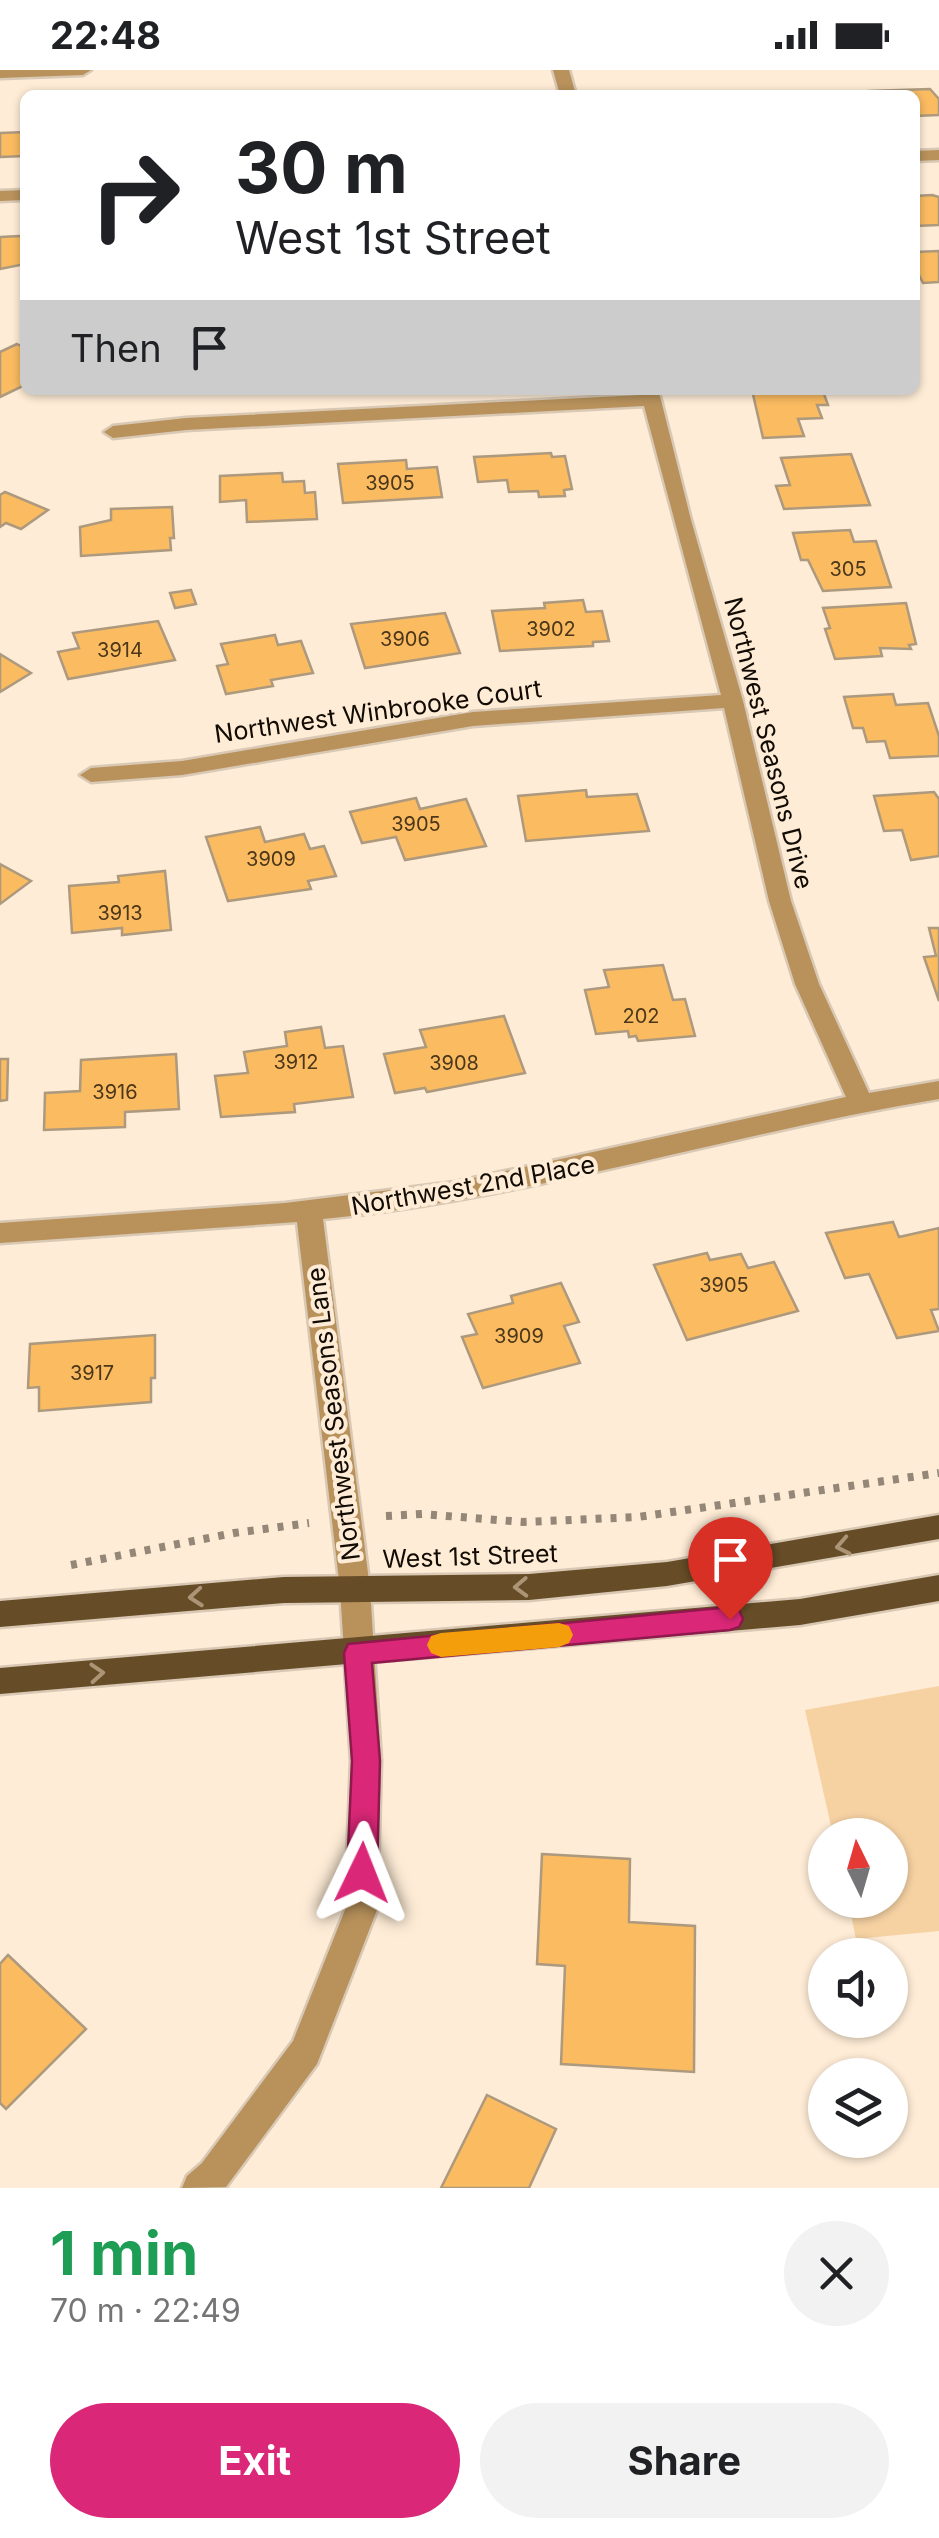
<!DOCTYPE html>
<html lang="en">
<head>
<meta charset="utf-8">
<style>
	:root { --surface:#fff; --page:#f2f2f2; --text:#202124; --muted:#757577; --accent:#db2777 }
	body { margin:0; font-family:Inter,sans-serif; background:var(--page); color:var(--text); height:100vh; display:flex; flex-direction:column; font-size:38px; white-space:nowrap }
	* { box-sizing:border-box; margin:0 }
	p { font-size:32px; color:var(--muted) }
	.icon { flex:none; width:55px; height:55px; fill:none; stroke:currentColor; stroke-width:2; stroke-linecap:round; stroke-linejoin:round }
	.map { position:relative; height:2118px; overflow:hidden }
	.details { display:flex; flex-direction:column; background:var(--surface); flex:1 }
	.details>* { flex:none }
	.guide { position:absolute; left:20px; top:20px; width:900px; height:305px; border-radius:15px; box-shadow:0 2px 8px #0004; background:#fff; color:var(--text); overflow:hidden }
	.needle { width:65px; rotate:355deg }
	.controls { position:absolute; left:808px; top:1748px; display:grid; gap:20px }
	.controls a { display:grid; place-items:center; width:100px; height:100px; border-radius:50%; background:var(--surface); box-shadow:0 2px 8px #0004; font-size:50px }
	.pin { position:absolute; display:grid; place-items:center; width:85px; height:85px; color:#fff; margin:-102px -42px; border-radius:50% 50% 50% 0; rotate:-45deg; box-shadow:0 0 10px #0007 }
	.pin .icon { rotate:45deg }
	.me { position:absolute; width:110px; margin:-55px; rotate:2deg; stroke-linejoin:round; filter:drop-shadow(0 0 8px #0008) }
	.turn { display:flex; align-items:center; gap:35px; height:210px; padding:0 50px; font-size:45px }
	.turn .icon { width:130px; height:130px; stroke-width:2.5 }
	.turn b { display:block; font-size:70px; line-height:85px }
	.then { display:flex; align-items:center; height:95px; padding:0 50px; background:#0003; gap:20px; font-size:38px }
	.round { display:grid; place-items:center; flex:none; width:105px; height:105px; border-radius:52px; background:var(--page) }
	.overview { display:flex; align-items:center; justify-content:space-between; height:170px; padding:0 50px }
	h1 { font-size:60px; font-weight:700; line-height:75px; color:#1e9e55 }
	.cta { display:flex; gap:20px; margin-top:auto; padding:20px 50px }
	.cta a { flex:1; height:115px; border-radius:60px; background:var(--accent); color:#fff; font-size:40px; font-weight:700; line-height:115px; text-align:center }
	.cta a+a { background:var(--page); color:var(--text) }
	.status { display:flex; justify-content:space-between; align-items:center; height:70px; padding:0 50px; background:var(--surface); direction:ltr }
	.status svg { height:28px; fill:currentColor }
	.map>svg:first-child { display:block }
	.green { fill:#f6d2a3 }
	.building { fill:#fabb61; stroke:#ad997e; stroke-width:2.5 }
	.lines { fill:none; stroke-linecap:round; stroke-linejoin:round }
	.minor-casing { stroke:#d8c8b4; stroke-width:5 }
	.major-casing { stroke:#d8c8b4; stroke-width:5 }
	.path { stroke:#948777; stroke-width:8; stroke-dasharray:6 9; stroke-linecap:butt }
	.minor { fill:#b8915b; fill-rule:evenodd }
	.major { fill:#674d27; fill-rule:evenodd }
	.oneway { stroke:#ab9576 }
	.route { fill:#db2777; stroke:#8e194d; stroke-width:2.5 }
	.slow { fill:#f59e0b }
	.labels { text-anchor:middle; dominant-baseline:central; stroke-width:8; stroke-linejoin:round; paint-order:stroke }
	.number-label { font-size:20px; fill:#4c371a }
	.street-label { font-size:25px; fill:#120b03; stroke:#feecd6 }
</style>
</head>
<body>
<div class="status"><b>22:48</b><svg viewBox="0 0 49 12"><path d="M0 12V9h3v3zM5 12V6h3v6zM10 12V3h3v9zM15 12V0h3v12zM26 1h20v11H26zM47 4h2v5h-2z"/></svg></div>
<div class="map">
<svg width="939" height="2118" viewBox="0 0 939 2118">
	<rect width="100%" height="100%" fill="#feecd6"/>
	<path class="green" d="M 939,1616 L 939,1861 L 856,1869 L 848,1830 L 890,1830 L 890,1765 L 833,1765 L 805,1640 Z"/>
	<g class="building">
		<path d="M 930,19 L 939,29 L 939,45 L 915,46 L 915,25 L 872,25 L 870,21 Z"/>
		<path d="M 25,62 L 25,86 L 0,87 L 0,63 Z"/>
		<path d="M 932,125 L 939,127 L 939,155 L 915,156 L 915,126 Z"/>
		<path d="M 19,166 L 25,168 L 25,194 L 0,199 L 0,167 Z"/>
		<path d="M 939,181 L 939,212 L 923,213 L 915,197 L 915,182 Z"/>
		<path d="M 17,274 L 25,278 L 25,315 L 0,327 L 0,282 Z"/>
		<path d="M 752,320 L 823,321 L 828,335 L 817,335 L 822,348 L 798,349 L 804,366 L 763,368 Z"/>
		<path d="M 551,383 L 552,387 L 565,386 L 572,419 L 564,420 L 565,426 L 539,427 L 538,421 L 509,422 L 507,410 L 478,412 L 474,387 Z"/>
		<path d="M 851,384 L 870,435 L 784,439 L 776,416 L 790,415 L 781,388 Z"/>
		<path d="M 406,390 L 407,399 L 437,397 L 442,427 L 343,433 L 338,394 Z"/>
		<path d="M 282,403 L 283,412 L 304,411 L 305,423 L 315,422 L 317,449 L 247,452 L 246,430 L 220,432 L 220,406 Z"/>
		<path d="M 5,422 L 48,440 L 21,459 L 6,453 L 0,457 L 0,425 Z"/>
		<path d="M 172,437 L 174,468 L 170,468 L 171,480 L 81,486 L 80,457 L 111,450 L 111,439 Z"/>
		<path d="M 850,460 L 854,472 L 876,471 L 891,517 L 823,521 L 808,490 L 801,490 L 793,463 Z"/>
		<path d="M 191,520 L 196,534 L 175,538 L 170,523 Z"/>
		<path d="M 583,530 L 586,542 L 602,541 L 609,571 L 593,572 L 593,576 L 500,581 L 492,541 L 545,538 L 544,533 Z"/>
		<path d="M 906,533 L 916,574 L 909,575 L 911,579 L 880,578 L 882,586 L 835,589 L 825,559 L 830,558 L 823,538 Z"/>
		<path d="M 445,543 L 460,583 L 365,598 L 351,554 Z"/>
		<path d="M 158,551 L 175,590 L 68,609 L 58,582 L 79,578 L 73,563 Z"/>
		<path d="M 275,565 L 278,575 L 301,571 L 313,603 L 271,610 L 273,616 L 226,624 L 217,596 L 228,594 L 221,574 Z"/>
		<path d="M 0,584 L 31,603 L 0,622 Z"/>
		<path d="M 893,624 L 896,635 L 928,633 L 939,666 L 939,686 L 890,688 L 885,671 L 867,672 L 863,658 L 853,658 L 844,627 Z"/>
		<path d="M 586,720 L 587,727 L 637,724 L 649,761 L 526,771 L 518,726 Z"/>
		<path d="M 934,722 L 939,729 L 939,786 L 911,790 L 902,760 L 884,761 L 874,726 Z"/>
		<path d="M 416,728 L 420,739 L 466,729 L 486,776 L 405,790 L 396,767 L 362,773 L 350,742 Z"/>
		<path d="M 260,757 L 265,772 L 304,764 L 310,779 L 324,776 L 336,806 L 308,811 L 311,819 L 228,831 L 206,767 Z"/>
		<path d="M 0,794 L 31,811 L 0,834 Z"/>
		<path d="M 165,801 L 171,860 L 122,865 L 122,858 L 72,863 L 69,816 L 119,812 L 118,806 Z"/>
		<path d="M 929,858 L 939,858 L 939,931 L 924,887 L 936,886 Z"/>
		<path d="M 663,895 L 673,930 L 685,929 L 695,966 L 638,971 L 636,966 L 629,967 L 628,961 L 596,964 L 585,920 L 609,917 L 604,900 Z"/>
		<path d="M 504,946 L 525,1003 L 427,1022 L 425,1018 L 395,1023 L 384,984 L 426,977 L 420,960 Z"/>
		<path d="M 321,957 L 325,978 L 343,976 L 353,1027 L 294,1034 L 295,1042 L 221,1047 L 215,1006 L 248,1003 L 244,982 L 287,976 L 285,962 Z"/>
		<path d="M 176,984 L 179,1039 L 125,1042 L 125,1057 L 44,1060 L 45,1023 L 80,1021 L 81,990 Z"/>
		<path d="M 0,989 L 8,989 L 7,1030 L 0,1031 Z"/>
		<path d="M 893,1152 L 899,1167 L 939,1158 L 939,1239 L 931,1240 L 939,1261 L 897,1268 L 869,1204 L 845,1208 L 826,1163 Z"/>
		<path d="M 707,1183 L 710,1190 L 741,1184 L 748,1198 L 774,1192 L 798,1241 L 687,1270 L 654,1195 Z"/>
		<path d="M 561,1213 L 579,1252 L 564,1256 L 580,1293 L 483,1318 L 462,1267 L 477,1264 L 468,1244 L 513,1233 L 511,1226 Z"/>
		<path d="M 155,1265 L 155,1308 L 151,1308 L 151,1332 L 39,1341 L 39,1317 L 28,1318 L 30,1274 Z"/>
		<path d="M 542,1784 L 630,1789 L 629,1852 L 695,1856 L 694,2002 L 561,1994 L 565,1896 L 537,1894 Z"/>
		<path d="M 8,1885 L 86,1959 L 6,2039 L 0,2033 L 0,1894 Z"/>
		<path d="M 487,2025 L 556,2059 L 529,2118 L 441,2118 Z"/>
	</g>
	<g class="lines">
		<g class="minor-casing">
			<g id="minor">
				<path d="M 0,0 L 91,0 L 83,5 L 0,8 Z"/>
				<path d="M 553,0 L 569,0 L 576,25 L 560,25 Z"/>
				<path d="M 939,80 L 939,90 L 915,91 L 915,81 Z"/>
				<path d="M 25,120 L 25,130 L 0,131 L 0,121 Z"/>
				<path d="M 640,320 L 658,320 L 661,330 L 691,450 L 743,631 L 791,831 L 819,914 L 869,1023 L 939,1011 L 939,1029 C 732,1063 532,1128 323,1149 L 370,1519 L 381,1691 L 377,1840 L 317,1994 L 226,2117 L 182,2118 L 187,2106 L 202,2093 L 293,1971 L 345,1840 L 351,1691 L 340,1519 L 297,1152 L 0,1173 L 0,1153 L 285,1133 L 455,1112 L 846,1027 L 795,914 L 769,831 L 724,638 L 473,656 L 182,705 L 91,712 L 80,705 L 91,698 L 182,691 L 473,642 L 721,625 L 644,336 L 186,360 L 113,368 L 104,362 L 113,356 L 186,348 L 641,325 Z"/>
			</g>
		</g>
		<g class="major-casing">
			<g id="major">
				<path d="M 939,1445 L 939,1469 L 667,1516 L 529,1530 L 284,1533 L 0,1557 L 0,1531 L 284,1507 L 529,1504 L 667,1492 Z"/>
				<path d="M 939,1505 L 939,1531 L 800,1555 L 0,1624 L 0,1598 L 800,1529 Z"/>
			</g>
		</g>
		<g class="path">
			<path d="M 386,1446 L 422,1444 L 523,1452 L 638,1447 L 939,1403"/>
			<path d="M 71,1495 L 234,1463 L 309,1453"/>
		</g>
		<use href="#minor" class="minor"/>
		<use href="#major" class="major"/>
	</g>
	<defs><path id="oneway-chevron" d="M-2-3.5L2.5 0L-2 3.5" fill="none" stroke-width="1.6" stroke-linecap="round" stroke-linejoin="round" transform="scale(2.5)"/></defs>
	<g class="oneway">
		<use href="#oneway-chevron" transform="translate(843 1476) rotate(169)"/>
		<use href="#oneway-chevron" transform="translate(521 1517) rotate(178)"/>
		<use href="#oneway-chevron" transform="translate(196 1527) rotate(175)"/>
		<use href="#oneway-chevron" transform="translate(97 1603) rotate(-4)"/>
	</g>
	<path class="route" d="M 730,1537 L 739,1540 L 743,1549 L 739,1557 L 730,1560 L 372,1593 L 380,1691 L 377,1803 L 372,1812 L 362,1816 L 352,1812 L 347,1803 L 352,1691 L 344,1583 L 348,1574 Z"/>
	<path class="slow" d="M 559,1553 L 569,1556 L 573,1565 L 569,1573 L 559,1577 L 441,1587 L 431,1583 L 427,1575 L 431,1566 L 441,1563 Z"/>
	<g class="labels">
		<g class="number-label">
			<text x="390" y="413">3905</text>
			<text x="848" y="499">305</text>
			<text x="551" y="559">3902</text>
			<text x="405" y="569">3906</text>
			<text x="120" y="580">3914</text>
			<text x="416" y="754">3905</text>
			<text x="271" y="789">3909</text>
			<text x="120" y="843">3913</text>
			<text x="641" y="946">202</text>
			<text x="296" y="992">3912</text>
			<text x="454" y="993">3908</text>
			<text x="115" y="1022">3916</text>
			<text x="724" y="1215">3905</text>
			<text x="519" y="1266">3909</text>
			<text x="92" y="1303">3917</text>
		</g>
		<g class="street-label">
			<text transform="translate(378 641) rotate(-8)">Northwest Winbrooke Court</text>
			<text transform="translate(769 673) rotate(76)">Northwest Seasons Drive</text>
			<text transform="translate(473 1115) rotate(-10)">Northwest 2nd Place</text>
			<text transform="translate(333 1344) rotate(-97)">Northwest Seasons Lane</text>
			<text transform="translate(470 1486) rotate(-2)">West 1st Street</text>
		</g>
	</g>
</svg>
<div class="controls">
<a><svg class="needle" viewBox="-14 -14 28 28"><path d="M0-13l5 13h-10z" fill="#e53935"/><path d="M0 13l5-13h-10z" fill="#757577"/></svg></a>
<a><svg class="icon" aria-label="sound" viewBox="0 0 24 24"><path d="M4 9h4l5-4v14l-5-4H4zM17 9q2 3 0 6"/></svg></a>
<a><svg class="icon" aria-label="layers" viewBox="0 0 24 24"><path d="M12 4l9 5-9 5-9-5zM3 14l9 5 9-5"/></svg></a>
</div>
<div class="pin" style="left:730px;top:1549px;background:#d93025"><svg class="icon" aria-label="arrive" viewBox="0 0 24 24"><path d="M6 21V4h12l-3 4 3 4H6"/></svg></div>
<svg class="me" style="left:362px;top:1803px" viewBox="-20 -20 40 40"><path d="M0-17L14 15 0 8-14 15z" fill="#db2777" stroke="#fff" stroke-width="4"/></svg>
<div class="guide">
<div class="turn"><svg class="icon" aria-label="right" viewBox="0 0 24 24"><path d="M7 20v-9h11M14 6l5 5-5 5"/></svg><div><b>30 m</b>West 1st Street</div></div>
<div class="then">Then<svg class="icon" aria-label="arrive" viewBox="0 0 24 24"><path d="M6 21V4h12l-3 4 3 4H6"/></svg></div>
</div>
</div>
<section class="details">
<div class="overview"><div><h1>1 min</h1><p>70 m · 22:49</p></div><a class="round"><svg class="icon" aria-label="close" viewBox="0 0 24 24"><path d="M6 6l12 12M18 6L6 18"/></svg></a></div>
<div class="cta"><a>Exit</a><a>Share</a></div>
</section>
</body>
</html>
